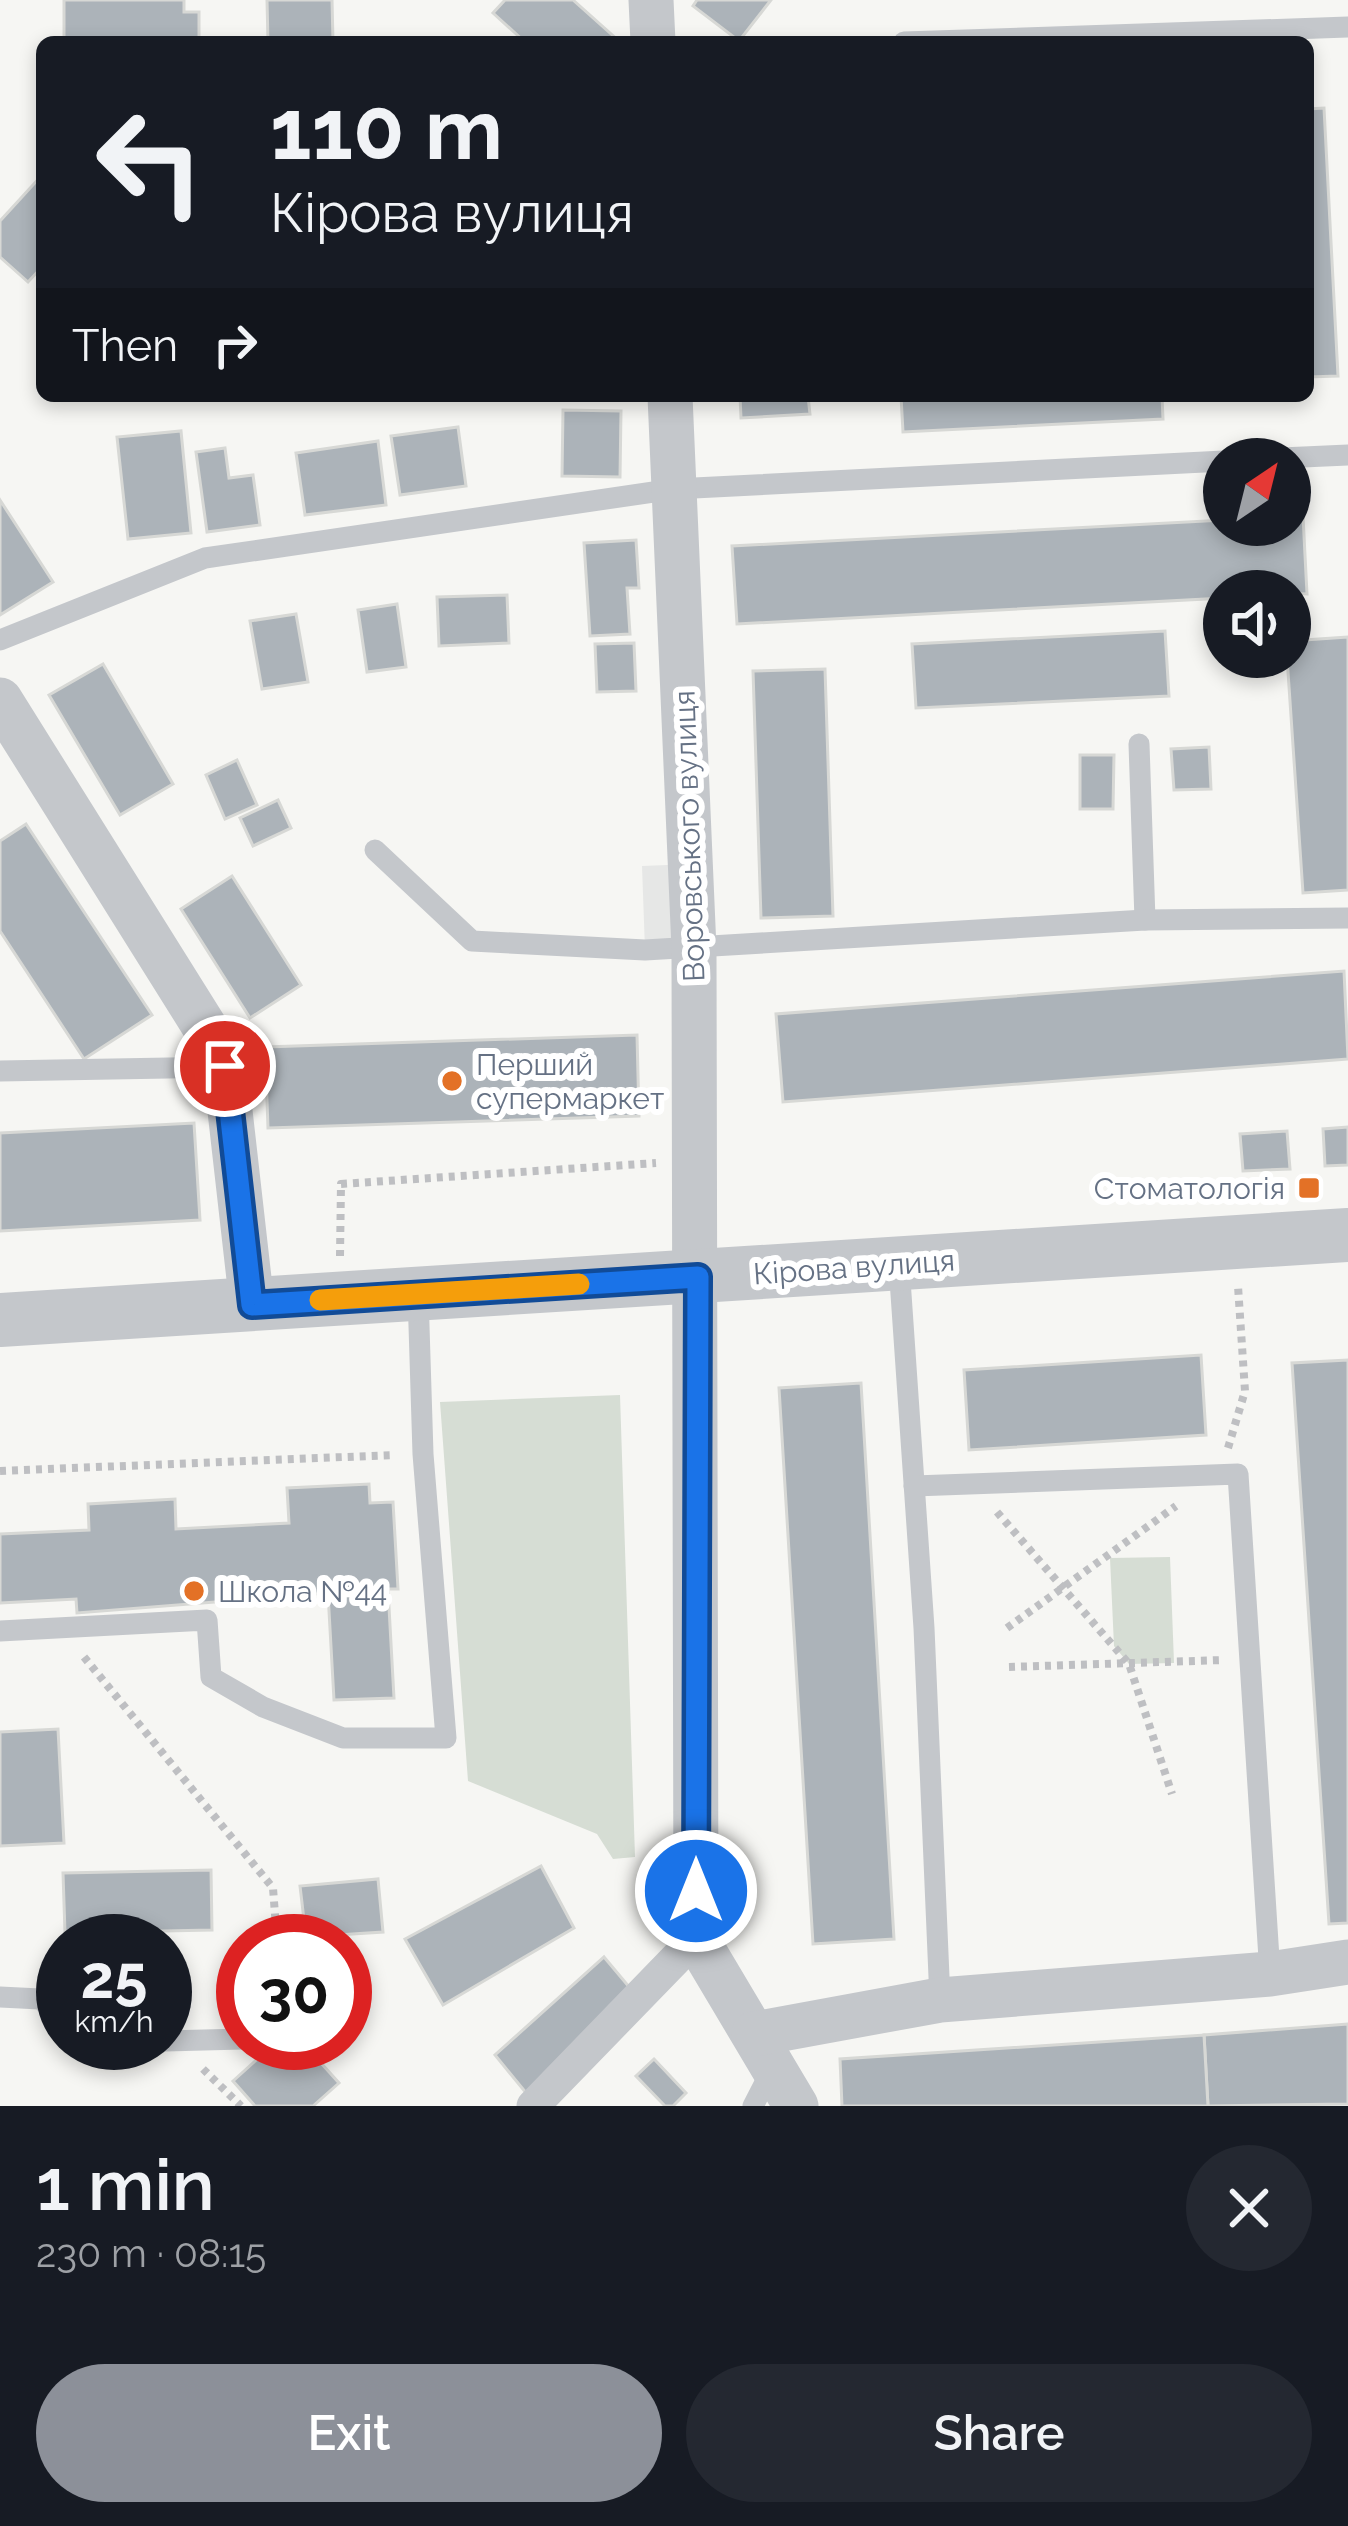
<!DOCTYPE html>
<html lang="en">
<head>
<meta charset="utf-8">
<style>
	:root { --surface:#171b24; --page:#242831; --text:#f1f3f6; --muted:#9ea1a6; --accent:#8c9099 }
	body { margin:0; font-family:Raleway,sans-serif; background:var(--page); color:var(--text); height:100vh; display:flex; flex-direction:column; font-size:45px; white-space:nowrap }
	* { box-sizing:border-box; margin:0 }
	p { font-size:39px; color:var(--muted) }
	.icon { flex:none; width:66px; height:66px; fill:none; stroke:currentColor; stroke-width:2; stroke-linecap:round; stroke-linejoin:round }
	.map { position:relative; height:2106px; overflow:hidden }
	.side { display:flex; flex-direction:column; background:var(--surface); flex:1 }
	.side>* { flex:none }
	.guide { position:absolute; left:36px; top:36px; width:1278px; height:366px; border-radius:18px; box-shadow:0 6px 18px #0003; background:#171b24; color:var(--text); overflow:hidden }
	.needle { width:78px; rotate:35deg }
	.tools { position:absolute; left:1203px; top:438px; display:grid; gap:24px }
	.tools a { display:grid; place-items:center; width:108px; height:108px; border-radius:50%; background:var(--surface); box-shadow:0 6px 18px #0003; font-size:60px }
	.speed { position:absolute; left:36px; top:1914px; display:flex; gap:24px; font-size:60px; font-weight:700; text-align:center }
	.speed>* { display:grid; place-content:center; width:156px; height:156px; border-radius:50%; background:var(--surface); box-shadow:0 6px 18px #0003; line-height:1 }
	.speed small { font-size:30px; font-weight:400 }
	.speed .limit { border:18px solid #d22; background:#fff; color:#111 }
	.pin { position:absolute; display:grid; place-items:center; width:102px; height:102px; color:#fff; margin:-51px; border:6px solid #fff; border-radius:50%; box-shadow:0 3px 12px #0007 }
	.me { position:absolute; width:132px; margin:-66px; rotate:0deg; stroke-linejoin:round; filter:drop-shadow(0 0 9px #0008) }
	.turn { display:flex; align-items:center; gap:42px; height:252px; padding:0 36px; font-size:54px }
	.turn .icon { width:156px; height:156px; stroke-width:2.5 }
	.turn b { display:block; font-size:84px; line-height:102px }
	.then { display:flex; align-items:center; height:114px; padding:0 36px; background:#0003; gap:24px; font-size:45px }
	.round { display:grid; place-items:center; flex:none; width:126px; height:126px; border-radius:63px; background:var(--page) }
	.headline { display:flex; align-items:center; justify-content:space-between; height:204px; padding:0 36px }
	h1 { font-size:72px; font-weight:600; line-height:90px }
	.primary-button { display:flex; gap:24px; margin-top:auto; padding:24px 36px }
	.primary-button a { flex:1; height:138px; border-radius:72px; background:var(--accent); color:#fff; font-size:48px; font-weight:600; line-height:138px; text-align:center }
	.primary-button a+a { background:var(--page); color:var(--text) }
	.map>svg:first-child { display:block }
	.built { fill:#e6e7e6 }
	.green { fill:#d6ddd4 }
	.building { fill:#acb3b9; stroke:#d7d8d5; stroke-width:3 }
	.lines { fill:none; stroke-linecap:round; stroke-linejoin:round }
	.path { stroke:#bebfc2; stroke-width:8; stroke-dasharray:6 6; stroke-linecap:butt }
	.service { stroke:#c4c7cb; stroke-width:21 }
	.pedestrian { stroke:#c4c7cb; stroke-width:33 }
	.minor { stroke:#c4c7cb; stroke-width:45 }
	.tertiary { stroke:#c4c7cb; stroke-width:54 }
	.route-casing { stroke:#114b97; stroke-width:30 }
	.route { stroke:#1a73e8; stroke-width:21 }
	.slow { stroke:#f59e0b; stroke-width:21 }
	.poi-dot { fill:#e37126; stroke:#fff; stroke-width:4.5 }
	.labels { text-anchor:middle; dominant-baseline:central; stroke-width:12; stroke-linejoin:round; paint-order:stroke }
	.street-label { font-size:30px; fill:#657184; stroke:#fff }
	.poi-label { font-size:30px; fill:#657184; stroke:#fff; text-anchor:start }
</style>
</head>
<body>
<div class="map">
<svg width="1348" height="2106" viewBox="0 0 1348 2106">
	<rect width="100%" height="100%" fill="#f6f6f3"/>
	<path class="built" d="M 691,864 L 694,949 L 645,950 L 642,866 Z"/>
	<g class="green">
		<path d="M 620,1395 L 635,1857 L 613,1859 L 597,1834 L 468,1781 L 440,1402 Z"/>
		<path d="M 1170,1557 L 1174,1663 L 1129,1664 L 1114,1646 L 1110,1558 Z"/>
	</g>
	<g class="building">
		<path d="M 64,0 L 184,0 L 184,12 L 199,12 L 199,42 L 64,42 Z"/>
		<path d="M 267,0 L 332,0 L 333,42 L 268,42 Z"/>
		<path d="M 505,0 L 573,0 L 620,42 L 525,42 L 493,13 Z"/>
		<path d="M 697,0 L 771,0 L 739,41 L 693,6 Z"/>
		<path d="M 1324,108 L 1338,376 L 1308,377 L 1308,109 Z"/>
		<path d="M 42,175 L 42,267 L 28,282 L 0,257 L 0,221 Z"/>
		<path d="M 740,396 L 808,396 L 810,414 L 741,418 Z"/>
		<path d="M 901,396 L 1162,396 L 1163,419 L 903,432 Z"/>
		<path d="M 563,410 L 621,411 L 620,477 L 562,476 Z"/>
		<path d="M 458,427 L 466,486 L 400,495 L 391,436 Z"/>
		<path d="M 181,431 L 191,533 L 128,539 L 117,437 Z"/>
		<path d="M 378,441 L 386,505 L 305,515 L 296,453 Z"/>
		<path d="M 225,448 L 229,478 L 253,475 L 260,525 L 207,532 L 196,452 Z"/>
		<path d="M 0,500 L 53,582 L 0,615 Z"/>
		<path d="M 1303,516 L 1307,594 L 1224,591 L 1224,598 L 737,624 L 732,546 L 1224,520 L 1224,525 L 1290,525 L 1290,517 Z"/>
		<path d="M 636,540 L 639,588 L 627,588 L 630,634 L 590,636 L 584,543 Z"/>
		<path d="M 507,595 L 509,643 L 439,646 L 437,597 Z"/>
		<path d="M 397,604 L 406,667 L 367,672 L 358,610 Z"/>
		<path d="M 296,614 L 308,682 L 262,689 L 250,621 Z"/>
		<path d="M 1165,631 L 1169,696 L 916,708 L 912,644 Z"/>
		<path d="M 1348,637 L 1348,890 L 1303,893 L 1287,657 L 1290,641 Z"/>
		<path d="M 634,643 L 636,691 L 597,692 L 595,644 Z"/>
		<path d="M 103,664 L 173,784 L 120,815 L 49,695 Z"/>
		<path d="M 825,669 L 833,916 L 761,918 L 753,671 Z"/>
		<path d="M 1209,747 L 1211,789 L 1174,790 L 1171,749 Z"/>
		<path d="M 1080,755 L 1114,755 L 1113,809 L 1080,809 Z"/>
		<path d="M 237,760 L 257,805 L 225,819 L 206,775 Z"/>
		<path d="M 278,800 L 291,828 L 253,846 L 240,818 Z"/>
		<path d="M 26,824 L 152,1015 L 84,1059 L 0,931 L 0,841 Z"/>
		<path d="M 232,876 L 301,985 L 250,1018 L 181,909 Z"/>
		<path d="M 1344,971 L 1348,1059 L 783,1102 L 776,1014 Z"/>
		<path d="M 637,1035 L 639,1116 L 268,1128 L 265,1047 Z"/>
		<path d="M 194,1123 L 200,1220 L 0,1231 L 0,1133 Z"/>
		<path d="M 1348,1127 L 1348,1165 L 1325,1166 L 1323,1129 Z"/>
		<path d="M 1287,1131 L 1290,1169 L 1243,1171 L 1240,1134 Z"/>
		<path d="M 1201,1355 L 1206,1435 L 969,1450 L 964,1370 Z"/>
		<path d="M 1348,1360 L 1348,1923 L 1329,1924 L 1292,1363 Z"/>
		<path d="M 861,1383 L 894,1939 L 813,1944 L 779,1388 Z"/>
		<path d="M 369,1484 L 370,1503 L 393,1502 L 398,1589 L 388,1589 L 394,1698 L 334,1700 L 328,1593 L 77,1613 L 76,1599 L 0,1603 L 0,1534 L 89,1530 L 88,1504 L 175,1499 L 176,1529 L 289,1523 L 287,1488 Z"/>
		<path d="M 58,1729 L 64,1843 L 0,1846 L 0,1732 Z"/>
		<path d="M 541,1866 L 574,1928 L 443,2005 L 405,1939 Z"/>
		<path d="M 211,1870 L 212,1930 L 65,1933 L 63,1873 Z"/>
		<path d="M 378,1879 L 383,1932 L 306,1937 L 300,1886 Z"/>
		<path d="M 604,1957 L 646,2007 L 536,2105 L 495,2055 Z"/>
		<path d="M 1348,2024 L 1348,2104 L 1208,2106 L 1204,2035 Z"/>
		<path d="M 1204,2035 L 1208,2106 L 842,2106 L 840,2059 Z"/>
		<path d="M 275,2043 L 303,2043 L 339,2083 L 313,2106 L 255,2106 L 233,2081 Z"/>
		<path d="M 654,2059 L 686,2093 L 673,2106 L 665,2106 L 636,2076 Z"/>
	</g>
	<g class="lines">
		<g class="path">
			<path d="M 340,1256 L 341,1184 L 656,1163"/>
			<path d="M 1228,1448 L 1245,1391 L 1238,1286"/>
			<path d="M 0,1471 L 394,1455"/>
			<path d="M 997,1512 L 1129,1664 L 1172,1794"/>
			<path d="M 1007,1628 L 1176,1506"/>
			<path d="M 84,1657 L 273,1888 L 277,1941"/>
			<path d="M 1009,1667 L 1224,1660"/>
			<path d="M 203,2069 L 241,2106"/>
		</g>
		<g class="service">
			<path d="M 904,42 L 1348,27"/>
			<path d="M 1261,459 L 1348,455"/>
			<path d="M 0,640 L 205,558 L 674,489 L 1224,461"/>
			<path d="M 1139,744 L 1145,920"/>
			<path d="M 375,850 L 472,941 L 645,950 L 1145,920 L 1348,918"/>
			<path d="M 0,1071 L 225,1067"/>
			<path d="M 899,1265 L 924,1628 L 940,2000"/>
			<path d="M 914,1486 L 1238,1474 L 1270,1974"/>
			<path d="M 0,1631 L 207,1620 L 211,1677 L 263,1707 L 343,1738 L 446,1738 L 423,1454 L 418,1294"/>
			<path d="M 0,1997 L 40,1999 L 63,2018"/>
			<path d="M 165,2041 L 243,2039"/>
			<path d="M 753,2106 L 772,2069"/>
		</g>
		<path class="pedestrian" d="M 533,2106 L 696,1938"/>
		<g class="minor">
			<path d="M 651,0 L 653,42"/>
			<path d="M 670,396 L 694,949 L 696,1938 L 796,2106"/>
			<path d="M 0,700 L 216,1045 L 225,1067 L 252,1305"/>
			<path d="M 754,2034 L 940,2000 L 1270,1974 L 1348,1962"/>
		</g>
		<path class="tertiary" d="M 0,1320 L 1348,1235"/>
	</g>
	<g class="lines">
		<g class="route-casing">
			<path id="route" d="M 225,1066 L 252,1305 L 698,1277 L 696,1891"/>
		</g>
		<use href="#route" class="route"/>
		<path class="slow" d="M 320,1300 L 579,1284"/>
	</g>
	<g class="poi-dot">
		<circle cx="452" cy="1081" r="12"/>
		<rect x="1297" y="1176" width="24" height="24" rx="6"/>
		<circle cx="194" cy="1591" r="12"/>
	</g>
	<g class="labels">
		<g class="street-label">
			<text transform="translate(689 836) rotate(-92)">Воровського вулиця</text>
			<text transform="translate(854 1267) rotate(-4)">Кірова вулиця</text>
		</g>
		<g class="poi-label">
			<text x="476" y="1064">Перший<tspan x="476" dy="34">супермаркет</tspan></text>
			<text x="1285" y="1188" text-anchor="end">Стоматологія</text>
			<text x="218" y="1591">Школа №44</text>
		</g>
	</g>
</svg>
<div class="tools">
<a><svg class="needle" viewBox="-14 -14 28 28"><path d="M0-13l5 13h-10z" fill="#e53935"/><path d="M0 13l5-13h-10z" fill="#9ea1a6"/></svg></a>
<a><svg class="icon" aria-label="sound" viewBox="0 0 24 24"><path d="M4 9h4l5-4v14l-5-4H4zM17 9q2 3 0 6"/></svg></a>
</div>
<div class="speed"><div>25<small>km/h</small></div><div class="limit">30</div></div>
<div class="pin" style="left:225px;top:1066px;background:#d93025"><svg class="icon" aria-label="arrive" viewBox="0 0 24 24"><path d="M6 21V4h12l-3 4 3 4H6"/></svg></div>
<svg class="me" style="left:696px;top:1891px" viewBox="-20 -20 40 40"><circle r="17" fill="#1a73e8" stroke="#fff" stroke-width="3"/><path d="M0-11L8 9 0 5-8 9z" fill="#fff"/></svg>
<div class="guide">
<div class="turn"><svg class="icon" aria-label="left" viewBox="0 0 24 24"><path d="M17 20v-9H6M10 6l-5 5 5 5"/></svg><div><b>110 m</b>Кірова вулиця</div></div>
<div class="then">Then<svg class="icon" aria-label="right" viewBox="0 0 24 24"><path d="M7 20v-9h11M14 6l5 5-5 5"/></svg></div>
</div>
</div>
<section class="side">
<div class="headline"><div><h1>1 min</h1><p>230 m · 08:15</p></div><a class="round"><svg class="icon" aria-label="close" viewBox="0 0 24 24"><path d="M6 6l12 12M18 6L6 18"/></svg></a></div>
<div class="primary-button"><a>Exit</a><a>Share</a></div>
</section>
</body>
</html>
